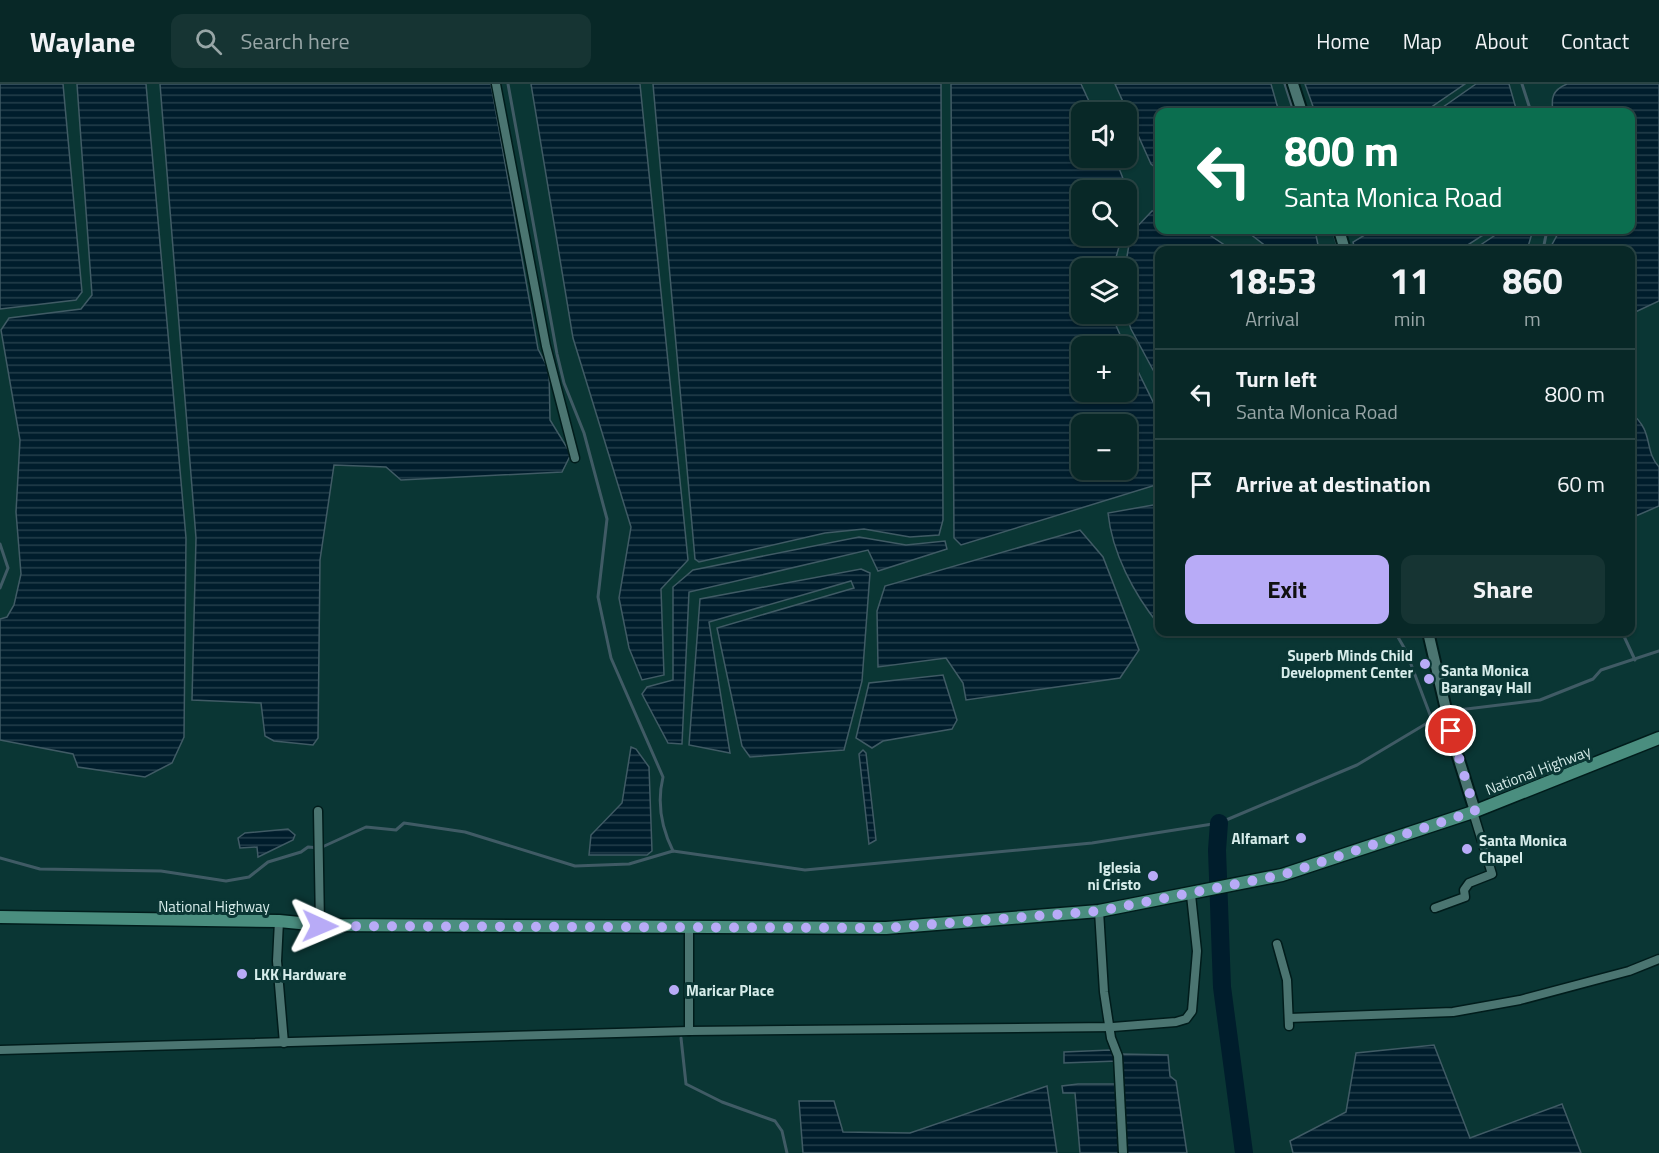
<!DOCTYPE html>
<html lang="en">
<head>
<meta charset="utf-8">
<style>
	:root { --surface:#082827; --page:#163433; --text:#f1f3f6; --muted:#98a6a7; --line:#294444; --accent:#b8abf7 }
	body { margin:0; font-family:"Titillium Web",sans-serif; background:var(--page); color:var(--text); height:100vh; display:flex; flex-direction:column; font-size:22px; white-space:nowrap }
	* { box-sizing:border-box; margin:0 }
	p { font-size:20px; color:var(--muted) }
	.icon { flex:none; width:33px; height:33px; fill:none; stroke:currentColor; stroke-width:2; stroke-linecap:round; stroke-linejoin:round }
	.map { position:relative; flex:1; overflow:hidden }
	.sheet { position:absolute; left:1155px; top:162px; width:480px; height:390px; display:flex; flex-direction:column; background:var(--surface); border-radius:12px; box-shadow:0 2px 4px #0004,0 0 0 2px var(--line) }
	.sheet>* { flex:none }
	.banner { position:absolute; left:1155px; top:24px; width:480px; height:126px; border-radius:12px; box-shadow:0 2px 4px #0004,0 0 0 2px var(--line); background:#0b6e4f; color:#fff; overflow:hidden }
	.fabs { position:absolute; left:1071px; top:18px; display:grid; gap:12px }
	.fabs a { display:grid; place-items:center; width:66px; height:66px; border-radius:12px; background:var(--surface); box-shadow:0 2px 4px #0004,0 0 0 2px var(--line); font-size:30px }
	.pin { position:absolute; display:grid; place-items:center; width:51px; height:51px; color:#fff; margin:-26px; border:3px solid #fff; border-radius:50%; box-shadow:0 2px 6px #0007 }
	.me { position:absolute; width:66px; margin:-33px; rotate:91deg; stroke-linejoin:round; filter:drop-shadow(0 0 4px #0008) }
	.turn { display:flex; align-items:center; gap:21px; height:126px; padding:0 30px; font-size:27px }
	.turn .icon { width:78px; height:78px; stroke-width:2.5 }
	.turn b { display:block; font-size:42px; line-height:51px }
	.eta { display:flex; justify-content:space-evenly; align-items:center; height:102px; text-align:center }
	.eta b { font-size:36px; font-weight:700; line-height:42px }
	.action { display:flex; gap:12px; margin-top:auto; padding:12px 30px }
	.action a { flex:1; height:69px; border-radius:12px; background:var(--accent); color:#111; font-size:24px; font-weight:700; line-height:69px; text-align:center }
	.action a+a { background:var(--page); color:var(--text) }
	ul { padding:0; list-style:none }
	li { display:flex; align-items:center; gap:18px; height:90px; padding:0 30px; border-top:2px solid var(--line) }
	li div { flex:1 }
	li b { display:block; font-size:22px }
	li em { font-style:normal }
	header { display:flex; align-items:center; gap:36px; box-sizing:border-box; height:84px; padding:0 30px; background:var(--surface); border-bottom:2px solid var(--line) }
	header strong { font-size:28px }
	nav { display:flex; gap:33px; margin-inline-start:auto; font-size:21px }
	.search { width:420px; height:54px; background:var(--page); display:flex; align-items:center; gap:15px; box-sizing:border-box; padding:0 21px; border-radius:12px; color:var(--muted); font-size:22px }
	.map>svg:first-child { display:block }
	.water { fill:url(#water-rules); stroke:#405b65; stroke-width:1.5; fill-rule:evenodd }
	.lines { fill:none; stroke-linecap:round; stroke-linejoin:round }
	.stream { stroke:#405b65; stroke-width:3 }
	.river { stroke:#001d2c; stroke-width:18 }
	.minor-casing { stroke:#001c1b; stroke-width:11 }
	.tertiary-casing { stroke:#001c1b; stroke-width:14 }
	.secondary-casing { stroke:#001c1b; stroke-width:15 }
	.minor { stroke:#4b7571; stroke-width:8 }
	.tertiary { stroke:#4b7571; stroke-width:10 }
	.secondary { stroke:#4a8e7f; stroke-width:12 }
	.route { stroke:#b8abf7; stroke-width:10; stroke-dasharray:0 18 }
	.poi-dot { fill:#b8abf7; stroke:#0a3634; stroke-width:2 }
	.labels { text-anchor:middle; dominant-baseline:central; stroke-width:6; stroke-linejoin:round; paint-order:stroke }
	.poi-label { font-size:15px; font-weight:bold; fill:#d6ecea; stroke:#0a3634; text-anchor:start }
	.street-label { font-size:15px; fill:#d6ecea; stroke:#0a3634 }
</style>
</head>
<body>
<header>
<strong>Waylane</strong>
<div class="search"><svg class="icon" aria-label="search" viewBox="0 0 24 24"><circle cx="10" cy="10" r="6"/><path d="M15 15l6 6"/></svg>Search here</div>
<nav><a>Home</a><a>Map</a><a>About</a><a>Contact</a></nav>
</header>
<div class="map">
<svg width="1659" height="1069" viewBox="0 0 1659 1069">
	<defs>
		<pattern id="water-rules" width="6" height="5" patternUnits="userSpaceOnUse" patternTransform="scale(1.5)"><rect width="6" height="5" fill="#001d2c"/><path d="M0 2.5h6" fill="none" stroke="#243e4b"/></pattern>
	</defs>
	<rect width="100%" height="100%" fill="#0a3634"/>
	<g class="water">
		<path d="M 0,0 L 63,0 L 82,208 L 76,216 L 0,225 Z"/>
		<path d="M 77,0 L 146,0 L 186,454 L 184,653 L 172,679 L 145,693 L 78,683 L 73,670 L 0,656 L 0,535 L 7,533 L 14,521 L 21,490 L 16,428 L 20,356 L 1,246 L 9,234 L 81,225 L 92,211 Z"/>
		<path d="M 160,0 L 491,0 L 538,265 L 549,286 L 550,336 L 571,370 L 562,388 L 401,396 L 386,383 L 334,381 L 320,476 L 318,654 L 313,661 L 274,657 L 265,652 L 261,619 L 192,616 L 196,454 Z"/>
		<path d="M 531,0 L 640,0 L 688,476 L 661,505 L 664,591 L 642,596 L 629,564 L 619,514 L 631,443 L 573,254 Z"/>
		<path d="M 653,0 L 941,0 L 943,436 L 939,451 L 910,453 L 864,445 L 825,449 L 699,478 L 695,475 Z"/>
		<path d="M 951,0 L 1081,0 L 1094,28 L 1082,28 L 1082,74 L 1115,74 L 1131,115 L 1127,132 L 1126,106 L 1082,106 L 1082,152 L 1122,152 L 1113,184 L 1082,184 L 1082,230 L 1111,230 L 1125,262 L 1082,262 L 1082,308 L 1126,308 L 1127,265 L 1159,330 L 1159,400 L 961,461 L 954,454 ZM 1082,340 L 1126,340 L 1126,386 L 1082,386 Z"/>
		<path d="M 1115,0 L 1271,0 L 1279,28 L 1160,28 L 1159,86 L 1151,80 Z"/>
		<path d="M 1305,0 L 1465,0 L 1424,28 L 1315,28 Z"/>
		<path d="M 1476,0 L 1509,0 L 1517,28 L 1436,28 Z"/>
		<path d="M 1567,0 L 1659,0 L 1659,217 L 1631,230 L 1630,166 L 1549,166 L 1560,146 L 1630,146 L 1630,28 L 1553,28 C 1551,14 1552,6 1567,0 Z"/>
		<path d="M 1152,127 L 1159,127 L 1160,146 L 1202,146 L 1232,166 L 1160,166 L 1159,297 L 1131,245 L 1126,230 L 1125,184 L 1131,149 Z"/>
		<path d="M 1245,146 L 1315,146 L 1319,166 L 1271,166 Z"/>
		<path d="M 1373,146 L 1491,146 L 1460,166 L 1355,166 L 1353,158 Z"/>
		<path d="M 1503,146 L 1533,146 L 1527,166 L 1473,166 Z"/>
		<path d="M 1630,328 C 1655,348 1643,365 1659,383 L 1659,422 L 1631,434 Z"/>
		<path d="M 1159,420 L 1160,420 L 1159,541 C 1134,510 1112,469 1108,429 Z"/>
		<path d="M 1080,446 L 1103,473 L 1139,566 L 1120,594 L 966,616 L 963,599 L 946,574 L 878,583 L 877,527 L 885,502 Z"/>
		<path d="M 859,453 L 906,461 L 945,457 L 947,465 L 878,487 L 868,466 L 689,508 L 682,660 L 668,659 L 642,610 L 647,603 L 673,596 L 673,503 L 693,486 Z"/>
		<path d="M 861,485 L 870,489 L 862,597 L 844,666 L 750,673 L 742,662 L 717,544 L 854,504 L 851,497 L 709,538 L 730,669 L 689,661 L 700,515 Z"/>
		<path d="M 943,591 L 957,636 L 952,645 L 883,657 L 872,664 L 856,654 L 869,599 Z"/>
		<path d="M 631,663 L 636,665 L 649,683 L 652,767 L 647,771 L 589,771 L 591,751 L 622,719 Z"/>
		<path d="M 863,666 L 866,669 L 876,756 L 869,760 L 859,670 Z"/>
		<path d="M 288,745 L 295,751 L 293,756 L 258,773 L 257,763 L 240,764 L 238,754 L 245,749 Z"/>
		<path d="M 1434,961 L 1470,1054 L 1562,1020 L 1581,1069 L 1293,1069 L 1290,1057 L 1346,1028 L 1356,969 Z"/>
		<path d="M 1110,966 L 1113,967 L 1117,977 L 1064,979 L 1064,968 Z"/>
		<path d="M 1122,970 L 1168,971 L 1170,992 L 1176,997 L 1187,1069 L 1126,1069 L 1121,1001 Z"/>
		<path d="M 1078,1000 L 1115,1000 L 1120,1069 L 1080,1069 L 1075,1009 L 1063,1009 L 1062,1002 Z"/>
		<path d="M 1047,1002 L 1057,1069 L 803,1069 L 799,1017 L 834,1017 L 843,1048 L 910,1049 Z"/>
	</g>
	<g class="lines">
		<g class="stream">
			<path d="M 508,0 L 557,270 L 564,299 L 584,349 L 607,435 L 598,513 L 611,574 L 663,693 C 657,718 661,743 673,767"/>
			<path d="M 1285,0 L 1294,28"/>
			<path d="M 1522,0 L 1531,28"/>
			<path d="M 1333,146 L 1339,166"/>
			<path d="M 1543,166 L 1547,146"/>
			<path d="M 0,460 L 8,484 L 0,504"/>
			<path d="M 1395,548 L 1406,567 L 1432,636"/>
			<path d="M 1622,548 L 1635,576"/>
			<path d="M 1450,627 L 1540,616 L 1593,595 L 1601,586 L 1659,567"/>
			<path d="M 0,774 L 40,785 L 161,787 L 226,797 L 249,793 L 268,778 L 301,768 L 308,763 L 320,764 L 366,743 L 396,746 L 404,739 L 465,748 L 575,782 L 629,780 L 673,767 L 805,786 L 1092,759 L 1219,739 L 1357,681 L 1444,629"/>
			<path d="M 681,954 L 686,1000 L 722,1018 L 775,1037 L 782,1047 L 787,1069"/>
		</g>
		<path class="river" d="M 1219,739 L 1217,766 L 1222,903 L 1244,1069"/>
		<g class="minor-casing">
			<g id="minor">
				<path d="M 496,0 L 546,262 L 575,374"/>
				<path d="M 318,727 L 320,841"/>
				<path d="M 1435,824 L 1465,813 L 1464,806 L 1469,799 L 1492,790 L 1473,728"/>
				<path d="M 1099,827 L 1104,908 L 1111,954 L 1118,972 L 1123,1069"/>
				<path d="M 279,837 L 277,877 L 284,959"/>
				<path d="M 1277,860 L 1287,896 L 1289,942"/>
				<path d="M 1289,934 L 1453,928 L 1520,916 L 1629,887 L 1659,875"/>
				<path d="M 689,947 L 689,845"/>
				<path d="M 0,966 L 689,947 L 1113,943 L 1176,938 L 1186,935 L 1192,927 L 1197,867 L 1191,811"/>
			</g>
		</g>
		<g class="tertiary-casing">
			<g id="tertiary">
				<path d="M 1293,0 L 1302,28"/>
				<path d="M 1339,146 L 1345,166"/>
				<path d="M 1428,548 L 1454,660 L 1475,727"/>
			</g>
		</g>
		<g class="secondary-casing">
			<path id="secondary" d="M 0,833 L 279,837 L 320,841 L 886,844 L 1099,827 L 1282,791 L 1473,728 L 1659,654"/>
		</g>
		<use href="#minor" class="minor"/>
		<use href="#tertiary" class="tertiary"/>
		<use href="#secondary" class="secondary"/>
	</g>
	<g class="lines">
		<path class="route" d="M 320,842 L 886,844 L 1100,827 L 1282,791 L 1475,727 L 1451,647"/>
	</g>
	<g class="poi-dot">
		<circle cx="1425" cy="580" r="6"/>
		<circle cx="1429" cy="595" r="6"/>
		<circle cx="1301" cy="754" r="6"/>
		<circle cx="1467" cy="765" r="6"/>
		<circle cx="1153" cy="792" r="6"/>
		<circle cx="242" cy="890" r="6"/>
		<circle cx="674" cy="906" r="6"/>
	</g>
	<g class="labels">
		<g class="poi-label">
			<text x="1413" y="571" text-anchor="end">Superb Minds Child<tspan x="1413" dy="17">Development Center</tspan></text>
			<text x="1441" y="586">Santa Monica<tspan x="1441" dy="17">Barangay Hall</tspan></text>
			<text x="1289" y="754" text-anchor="end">Alfamart</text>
			<text x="1479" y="756">Santa Monica<tspan x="1479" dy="17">Chapel</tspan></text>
			<text x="1141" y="783" text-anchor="end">Iglesia<tspan x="1141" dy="17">ni Cristo</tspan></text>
			<text x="254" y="890">LKK Hardware</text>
			<text x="686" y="906">Maricar Place</text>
		</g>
		<g class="street-label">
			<text transform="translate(1538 686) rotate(-21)">National Highway</text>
			<text x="214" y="822">National Highway</text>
		</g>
	</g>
</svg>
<div class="fabs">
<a><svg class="icon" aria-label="sound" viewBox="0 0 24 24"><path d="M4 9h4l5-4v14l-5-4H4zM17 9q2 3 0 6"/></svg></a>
<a><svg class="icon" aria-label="search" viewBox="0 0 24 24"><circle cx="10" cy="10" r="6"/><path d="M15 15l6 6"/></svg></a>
<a><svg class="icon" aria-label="layers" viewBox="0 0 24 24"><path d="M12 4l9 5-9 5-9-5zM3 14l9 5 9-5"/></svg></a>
<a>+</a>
<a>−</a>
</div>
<div class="pin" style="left:1451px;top:647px;background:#d93025"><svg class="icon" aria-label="arrive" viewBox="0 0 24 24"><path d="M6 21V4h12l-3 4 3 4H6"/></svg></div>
<svg class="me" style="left:320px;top:842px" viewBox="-20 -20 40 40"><path d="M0-17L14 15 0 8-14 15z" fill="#b8abf7" stroke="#fff" stroke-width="4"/></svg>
<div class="banner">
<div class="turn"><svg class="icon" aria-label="left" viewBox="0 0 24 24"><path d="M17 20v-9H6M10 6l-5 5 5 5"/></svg><div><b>800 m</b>Santa Monica Road</div></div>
</div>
<section class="sheet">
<div class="eta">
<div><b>18:53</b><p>Arrival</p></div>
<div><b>11</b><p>min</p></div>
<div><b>860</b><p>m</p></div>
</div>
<ul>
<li><svg class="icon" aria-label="left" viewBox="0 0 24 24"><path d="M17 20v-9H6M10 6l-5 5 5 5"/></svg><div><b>Turn left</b><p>Santa Monica Road</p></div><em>800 m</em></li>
<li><svg class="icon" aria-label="arrive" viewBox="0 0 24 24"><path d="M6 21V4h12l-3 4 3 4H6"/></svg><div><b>Arrive at destination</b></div><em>60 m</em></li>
</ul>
<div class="action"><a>Exit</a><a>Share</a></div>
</section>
</div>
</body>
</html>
